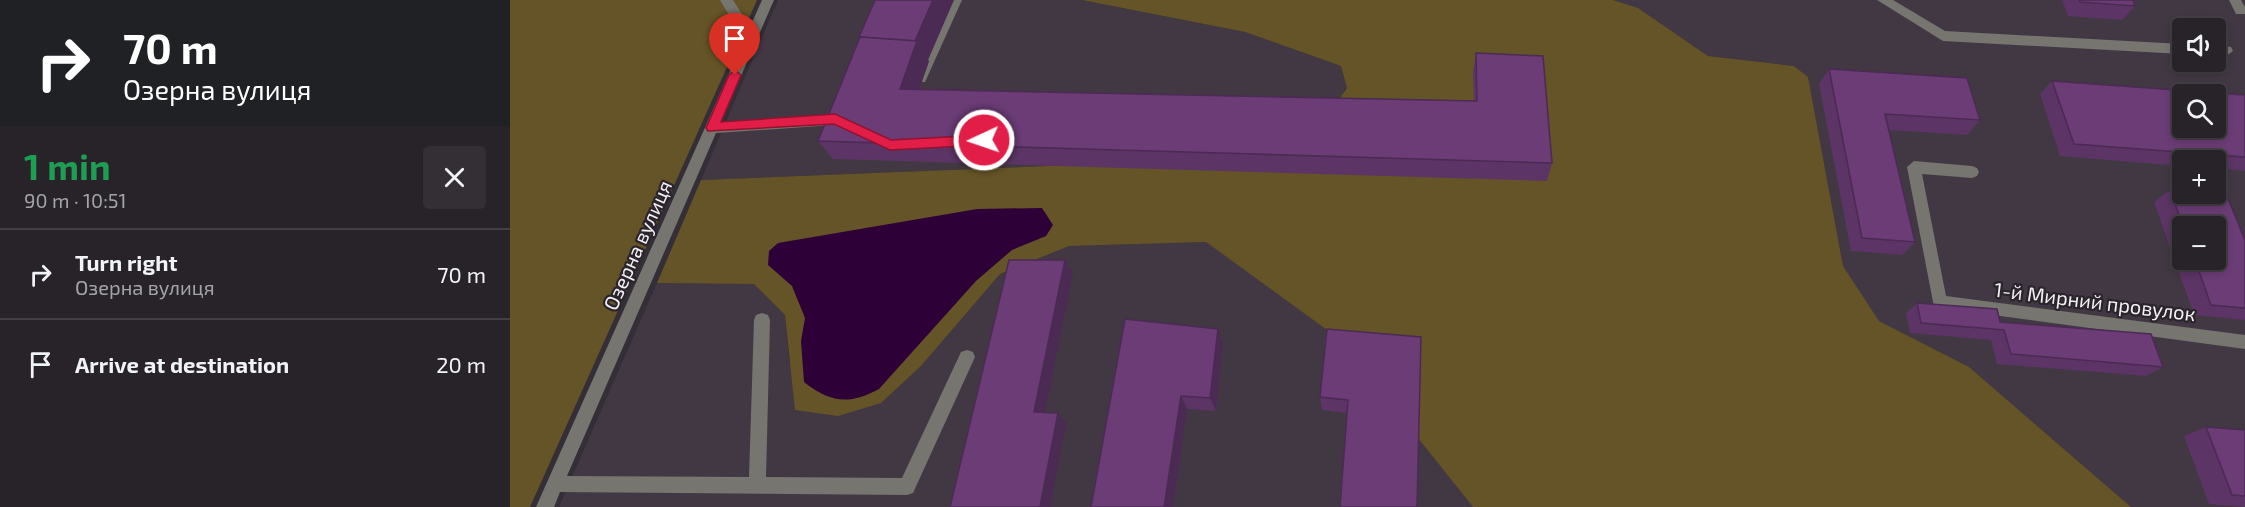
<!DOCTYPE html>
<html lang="en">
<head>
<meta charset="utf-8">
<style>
	:root { --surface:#272328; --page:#332f34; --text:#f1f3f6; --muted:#a4a4a8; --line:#434045 }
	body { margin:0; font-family:"Exo 2",sans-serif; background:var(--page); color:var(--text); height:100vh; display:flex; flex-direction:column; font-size:22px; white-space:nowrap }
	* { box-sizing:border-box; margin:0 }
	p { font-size:20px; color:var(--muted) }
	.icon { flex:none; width:33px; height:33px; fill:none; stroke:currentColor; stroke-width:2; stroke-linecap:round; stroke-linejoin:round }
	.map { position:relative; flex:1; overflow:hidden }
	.panel { display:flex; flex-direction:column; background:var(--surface); width:510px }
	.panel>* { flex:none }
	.top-card { background:#202124; color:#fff; overflow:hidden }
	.tools { position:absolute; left:1662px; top:18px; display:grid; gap:12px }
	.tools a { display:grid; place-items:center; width:54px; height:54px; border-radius:6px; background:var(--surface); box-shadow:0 3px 9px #0003,0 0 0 2px var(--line); font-size:30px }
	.pin { position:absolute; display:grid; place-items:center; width:51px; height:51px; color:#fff; margin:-62px -26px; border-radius:50% 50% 50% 0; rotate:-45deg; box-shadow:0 0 6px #0007 }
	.pin .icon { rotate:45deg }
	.me { position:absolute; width:66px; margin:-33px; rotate:267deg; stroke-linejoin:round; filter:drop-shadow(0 0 4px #0008) }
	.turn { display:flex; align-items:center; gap:21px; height:126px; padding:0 24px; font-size:27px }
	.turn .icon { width:78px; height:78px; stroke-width:2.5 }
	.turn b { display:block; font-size:42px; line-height:51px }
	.round { display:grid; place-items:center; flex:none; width:63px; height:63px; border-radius:6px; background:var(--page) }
	.overview { display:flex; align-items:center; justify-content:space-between; height:102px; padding:0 24px }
	h1 { font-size:36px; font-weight:700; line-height:45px; color:#1e9e55 }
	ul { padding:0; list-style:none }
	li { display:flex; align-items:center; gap:18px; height:90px; padding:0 24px; border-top:2px solid var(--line) }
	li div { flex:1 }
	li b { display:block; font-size:22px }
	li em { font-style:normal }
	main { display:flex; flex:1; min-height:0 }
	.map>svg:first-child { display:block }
	.built { fill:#423844; fill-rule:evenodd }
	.green { fill:#655427 }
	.water { fill:#2e0038 }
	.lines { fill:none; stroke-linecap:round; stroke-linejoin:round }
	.minor { fill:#767570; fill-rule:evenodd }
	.wall { fill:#5c3465; fill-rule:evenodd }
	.shaded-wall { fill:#4b2a53 }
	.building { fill:#6b3c76; stroke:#4b2a53; stroke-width:1.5; fill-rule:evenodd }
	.route { fill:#e11d48; stroke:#92132f; stroke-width:1.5 }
	.labels { text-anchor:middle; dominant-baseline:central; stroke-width:4.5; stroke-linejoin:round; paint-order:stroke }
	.street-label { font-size:20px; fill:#f4f0f4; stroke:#2a252c }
</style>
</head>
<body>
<main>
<section class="panel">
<div class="top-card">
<div class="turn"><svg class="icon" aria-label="right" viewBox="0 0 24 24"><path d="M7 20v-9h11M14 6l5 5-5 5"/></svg><div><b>70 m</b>Озерна вулиця</div></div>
</div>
<div class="overview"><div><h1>1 min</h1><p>90 m · 10:51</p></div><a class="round"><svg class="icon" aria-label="close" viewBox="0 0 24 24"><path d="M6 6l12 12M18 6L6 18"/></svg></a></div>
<ul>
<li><svg class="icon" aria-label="right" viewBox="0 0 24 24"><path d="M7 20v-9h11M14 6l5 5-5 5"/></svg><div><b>Turn right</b><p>Озерна вулиця</p></div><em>70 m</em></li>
<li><svg class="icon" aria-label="arrive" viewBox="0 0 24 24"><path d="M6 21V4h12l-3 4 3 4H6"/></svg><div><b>Arrive at destination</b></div><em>20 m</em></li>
</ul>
</section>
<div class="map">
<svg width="1735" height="507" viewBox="0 0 1735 507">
	<rect width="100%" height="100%" fill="#342f36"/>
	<g class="built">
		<path d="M 268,0 L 572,0 L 735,32 L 831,66 L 837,87 L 809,126 L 665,161 L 191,180 Z"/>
		<path d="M 1103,0 L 1735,0 L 1735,507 L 1621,507 L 1459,367 L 1369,321 L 1333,266 L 1298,77 L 1284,66 L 1198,56 L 1128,8 ZM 1672,28 L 1706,28 L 1706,62 L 1672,62 ZM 1672,94 L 1706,94 L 1706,128 L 1672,128 ZM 1672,160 L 1706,160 L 1706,194 L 1672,194 ZM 1672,226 L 1706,226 L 1706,260 L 1672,260 Z"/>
		<path d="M 696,242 L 828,338 L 963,507 L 49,507 L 147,283 L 244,284 L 275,315 L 279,362 L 371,403 L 411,366 L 490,274 L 559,246 Z"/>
	</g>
	<g class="green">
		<path d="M 0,0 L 247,0 L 20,507 L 0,507 Z"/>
		<path d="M 572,0 L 1103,0 L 1128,8 L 1198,56 L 1284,66 L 1298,77 L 1333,266 L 1369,321 L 1459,367 L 1621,507 L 963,507 L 828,338 L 696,242 L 559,246 L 490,274 L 411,366 L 371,403 L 328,416 L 285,410 L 275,315 L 244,284 L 147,283 L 191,180 L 665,161 L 809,126 L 837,88 L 831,66 L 735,32 Z"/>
	</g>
	<path class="water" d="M 532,208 L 543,225 L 536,236 L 502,250 L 466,281 L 369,389 C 339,405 321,403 294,382 L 291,341 L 295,318 L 282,286 L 258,265 L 259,251 L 268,243 L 467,209 Z"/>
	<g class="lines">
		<g class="minor">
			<path d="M 210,0 L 223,0 L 240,27 L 252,0 L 264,0 L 211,122 L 325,114 L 339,119 L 341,123 L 334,129 L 324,125 L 206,133 L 57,476 L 239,477 L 244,320 L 246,315 L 252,313 L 258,315 L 260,320 L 256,477 L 392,478 L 451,352 L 457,350 L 463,352 L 465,357 L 403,493 L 397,495 L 50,492 L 44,507 L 26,507 L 234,40 Z"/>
			<path d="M 440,0 L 452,0 L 415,82 L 405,82 L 403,78 Z"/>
			<path d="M 1367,0 L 1383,0 L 1435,31 L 1672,44 L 1672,54 L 1433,41 Z"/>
			<path d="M 1719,0 L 1731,0 L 1735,7 L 1735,14 L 1726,14 Z"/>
			<path d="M 1706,45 L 1721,47 L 1723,51 L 1716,56 L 1706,55 Z"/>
			<path d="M 1404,161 L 1462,166 L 1467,168 L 1469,172 L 1467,176 L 1462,178 L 1412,174 L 1436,296 L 1735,335 L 1735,349 L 1424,307 L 1397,167 Z"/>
		</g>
	</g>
	<g class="wall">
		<path d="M 1552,0 L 1623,0 L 1625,6 L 1612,20 L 1558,16 Z"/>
		<path d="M 349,37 L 418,60 L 419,61 L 409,89 L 964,101 L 963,73 L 966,53 L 1042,163 L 1037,181 L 323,159 L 308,141 L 350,38 Z"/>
		<path d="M 1319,69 L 1470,120 L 1457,135 L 1379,130 L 1405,242 L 1392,255 L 1341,251 L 1309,84 Z"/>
		<path d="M 1542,81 L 1735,95 L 1735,171 L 1706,168 L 1706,160 L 1672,160 L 1672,166 L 1550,156 L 1530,94 Z"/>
		<path d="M 1660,190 L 1735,240 L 1735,320 L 1684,315 L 1644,202 ZM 1672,226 L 1706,260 L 1672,260 Z"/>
		<path d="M 1407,303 L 1490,322 L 1653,367 L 1636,376 L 1487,364 L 1481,340 L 1400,333 L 1396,313 Z"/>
		<path d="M 817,329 L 907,507 L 837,413 L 812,410 L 810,397 Z"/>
		<path d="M 713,344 L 706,411 L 677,409 L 581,507 Z"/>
		<path d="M 1696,427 L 1735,430 L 1735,507 L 1699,504 L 1674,436 Z"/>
	</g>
	<g class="shaded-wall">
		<path d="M 423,0 L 444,0 L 418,60 L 419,61 L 403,108 L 390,89 L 405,41 Z"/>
		<path d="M 555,260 L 563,273 L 533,422 L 524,412 Z"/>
		<path d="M 708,329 L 713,344 L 706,411 L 700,398 Z"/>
		<path d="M 671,396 L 677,409 L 663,507 L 654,507 Z"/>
		<path d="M 548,413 L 556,423 L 540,507 L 530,507 Z"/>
	</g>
	<g class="building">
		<path d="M 365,0 L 423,0 L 405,41 L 349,37 Z"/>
		<path d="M 1569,0 L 1623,0 L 1625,6 L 1570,2 Z"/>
		<path d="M 350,37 L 407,41 L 390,89 L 967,101 L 966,53 L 1033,56 L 1042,163 L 308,141 Z"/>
		<path d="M 1319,69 L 1457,78 L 1470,120 L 1375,114 L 1405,242 L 1352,238 Z"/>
		<path d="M 1542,81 L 1735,95 L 1735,157 L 1564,144 ZM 1672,94 L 1706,94 L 1706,128 L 1672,128 Z"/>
		<path d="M 1660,190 L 1672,191 L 1672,194 L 1695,194 L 1717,196 L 1735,240 L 1735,308 L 1701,305 L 1685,260 L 1706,260 L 1706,226 L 1673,226 Z"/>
		<path d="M 499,260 L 555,260 L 524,412 L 548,413 L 530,507 L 440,507 Z"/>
		<path d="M 1407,303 L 1487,309 L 1490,322 L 1641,334 L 1653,367 L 1501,354 L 1494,330 L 1411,323 Z"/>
		<path d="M 615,319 L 708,329 L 700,398 L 671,396 L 654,507 L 581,507 Z"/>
		<path d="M 817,329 L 911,337 L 907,507 L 830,507 L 838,400 L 810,397 Z"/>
		<path d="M 1696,427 L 1735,430 L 1735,496 L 1722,495 Z"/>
	</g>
	<path class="route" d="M 225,70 L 231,75 L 211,122 L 325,114 L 381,140 L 474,135 L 481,140 L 474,145 L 380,150 L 324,124 L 198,131 L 196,128 L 219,75 Z"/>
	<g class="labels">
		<g class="street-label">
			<text transform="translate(127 245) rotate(-66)">Озерна вулиця</text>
			<text transform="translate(1585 301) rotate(7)">1-й Мирний провулок</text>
		</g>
	</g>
</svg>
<div class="tools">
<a><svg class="icon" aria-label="sound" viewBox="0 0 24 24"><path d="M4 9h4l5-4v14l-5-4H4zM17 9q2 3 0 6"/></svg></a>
<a><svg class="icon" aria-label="search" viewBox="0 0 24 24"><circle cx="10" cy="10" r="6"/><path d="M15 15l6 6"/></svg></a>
<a>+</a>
<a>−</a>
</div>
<div class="pin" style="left:225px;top:75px;background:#d93025"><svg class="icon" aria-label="arrive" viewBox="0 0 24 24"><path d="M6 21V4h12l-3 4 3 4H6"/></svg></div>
<svg class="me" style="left:474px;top:140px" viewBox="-20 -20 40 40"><circle r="17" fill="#e11d48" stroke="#fff" stroke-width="3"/><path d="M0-11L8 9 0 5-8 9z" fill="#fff"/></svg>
</div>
</main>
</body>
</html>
